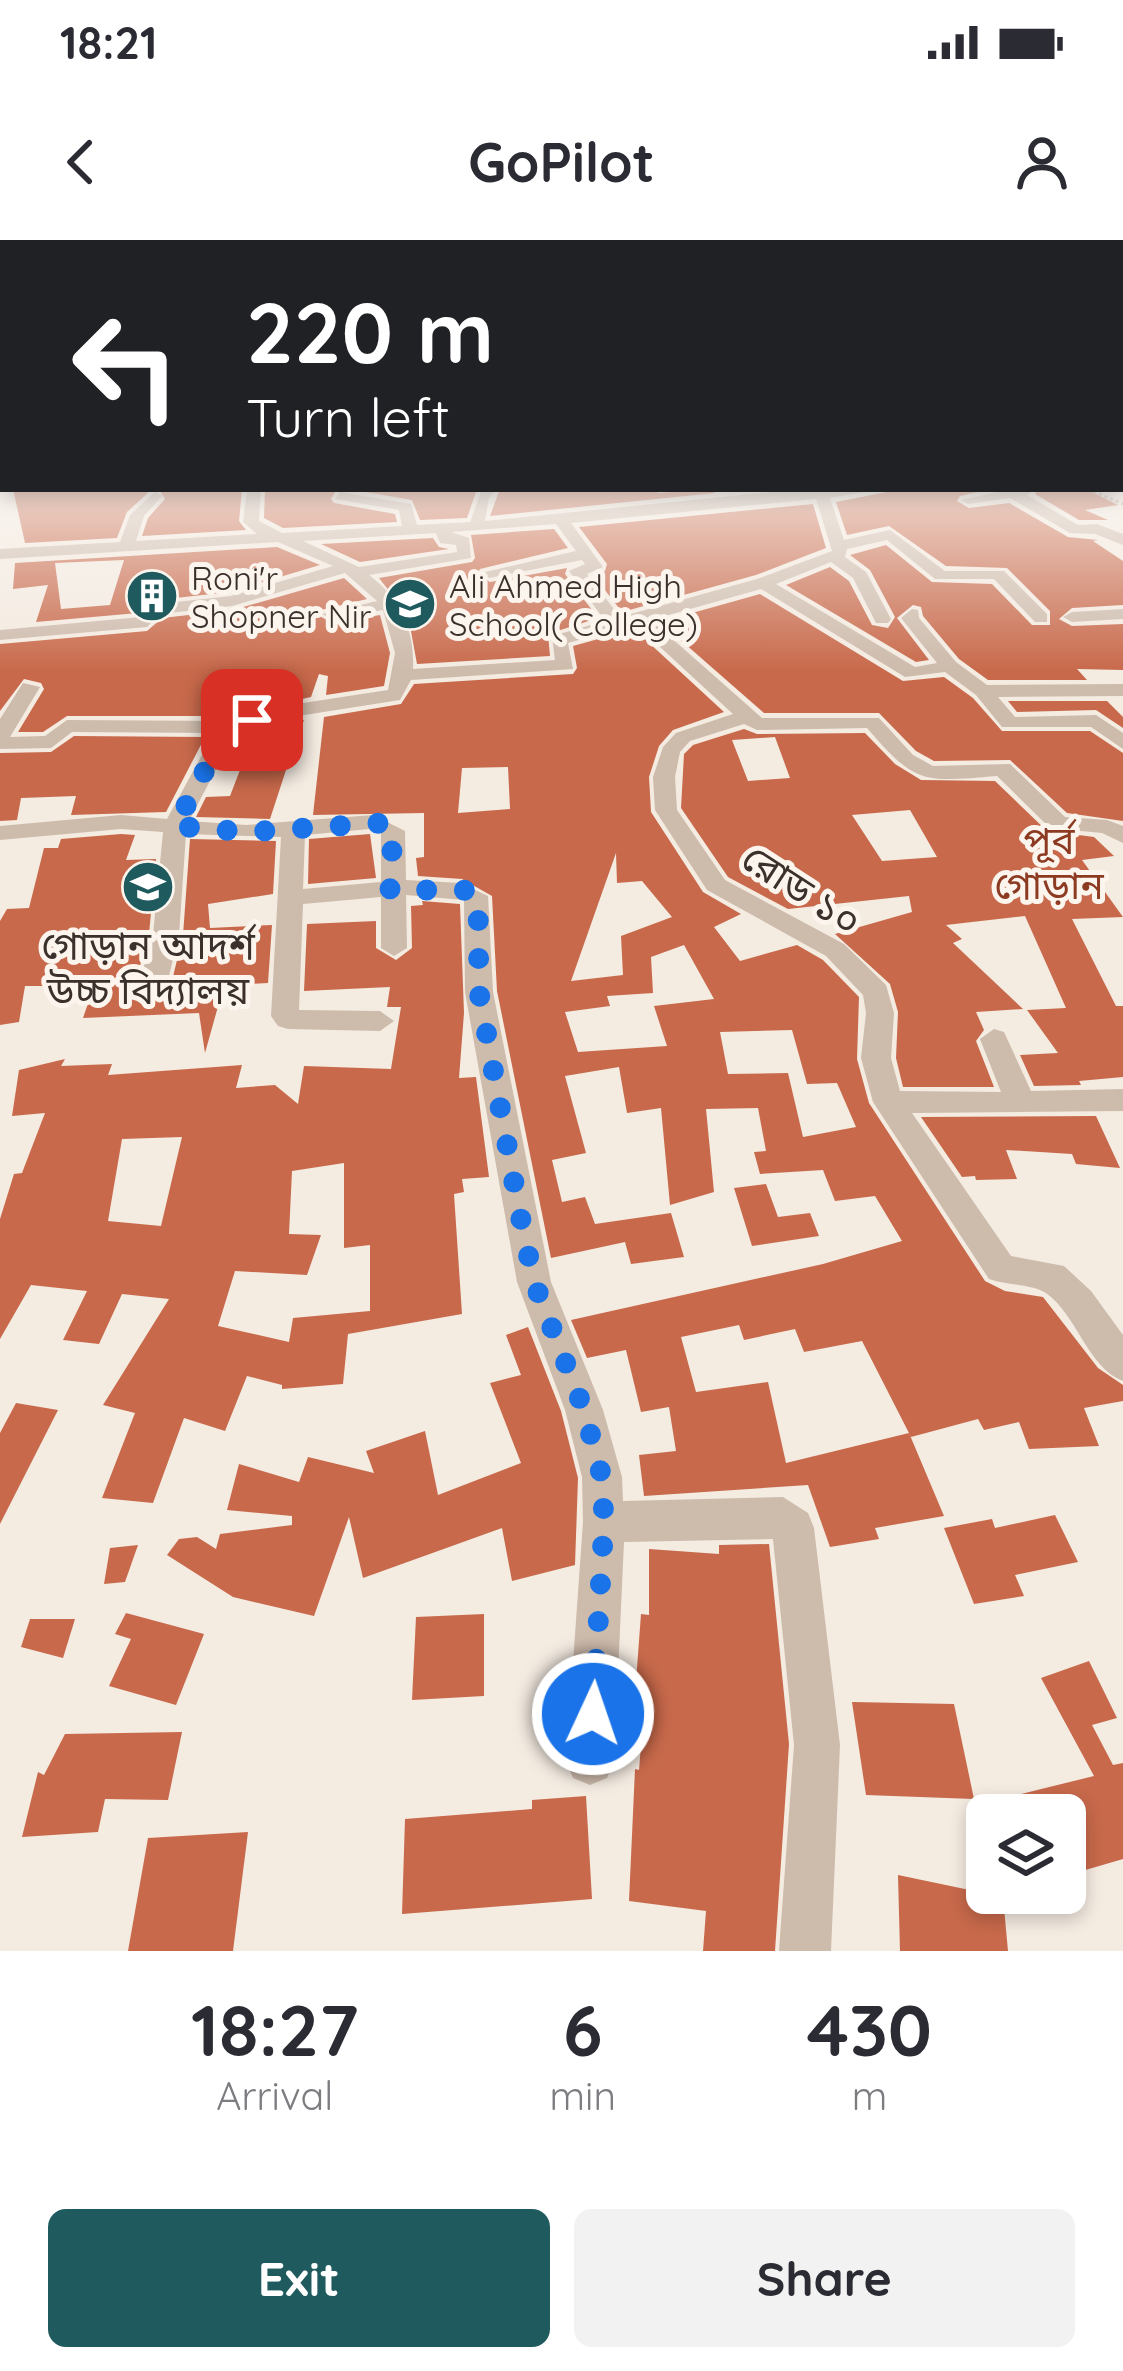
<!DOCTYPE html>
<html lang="en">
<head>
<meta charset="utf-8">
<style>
	:root { --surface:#fff; --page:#f2f2f3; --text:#2b2b33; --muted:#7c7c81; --accent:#1f5a5e }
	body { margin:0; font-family:Quicksand,"Noto Sans Bengali",sans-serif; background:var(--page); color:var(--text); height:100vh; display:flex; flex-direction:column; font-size:45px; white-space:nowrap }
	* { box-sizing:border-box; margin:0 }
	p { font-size:39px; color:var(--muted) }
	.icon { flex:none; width:66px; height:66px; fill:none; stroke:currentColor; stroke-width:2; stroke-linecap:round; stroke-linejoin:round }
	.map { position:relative; height:1711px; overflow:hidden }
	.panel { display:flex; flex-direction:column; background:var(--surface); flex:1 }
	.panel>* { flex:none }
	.guide { position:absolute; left:0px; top:0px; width:1125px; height:252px; box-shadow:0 6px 18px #0003; background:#202124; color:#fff; overflow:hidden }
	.controls { position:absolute; left:966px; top:1554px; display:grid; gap:24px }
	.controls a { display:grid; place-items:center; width:120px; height:120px; border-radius:18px; background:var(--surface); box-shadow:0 6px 18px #0003; font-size:60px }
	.pin { position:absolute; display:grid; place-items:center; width:102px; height:102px; color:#fff; margin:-51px; border-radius:24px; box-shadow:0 6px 18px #0006 }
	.me { position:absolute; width:132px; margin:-66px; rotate:3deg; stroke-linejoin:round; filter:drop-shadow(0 0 9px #0008) }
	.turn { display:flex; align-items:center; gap:42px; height:252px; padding:0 48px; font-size:54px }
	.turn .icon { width:156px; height:156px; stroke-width:2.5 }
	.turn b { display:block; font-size:84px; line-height:102px }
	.eta { display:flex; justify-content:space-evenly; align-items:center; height:204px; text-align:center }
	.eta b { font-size:72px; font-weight:800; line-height:84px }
	.button { display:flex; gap:24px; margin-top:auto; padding:24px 48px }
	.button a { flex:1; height:138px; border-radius:18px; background:var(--accent); color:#fff; font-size:48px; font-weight:800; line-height:138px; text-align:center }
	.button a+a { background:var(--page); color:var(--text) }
	.status { display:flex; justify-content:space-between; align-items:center; height:84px; padding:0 60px; background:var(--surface); direction:ltr }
	.status svg { height:33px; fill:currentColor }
	header { display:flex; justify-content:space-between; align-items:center; height:156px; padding:0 48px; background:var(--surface); font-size:54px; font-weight:800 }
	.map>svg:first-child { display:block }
	.building { fill:#c8694b; fill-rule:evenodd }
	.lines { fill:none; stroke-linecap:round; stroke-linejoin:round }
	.path { stroke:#b9a596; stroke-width:3; stroke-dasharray:3 3; stroke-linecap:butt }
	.minor { fill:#cdbbac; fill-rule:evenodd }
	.route { stroke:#1a73e8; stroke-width:21; stroke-dasharray:0 37.8 }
	.labels { text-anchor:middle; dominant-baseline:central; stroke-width:10; stroke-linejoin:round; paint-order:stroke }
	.far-poi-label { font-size:33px; fill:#3b302b; stroke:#fbf5ee; text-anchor:start }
	.far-quarter-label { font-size:39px; fill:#8c3b22; stroke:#fbf5ee }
	.street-label { font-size:39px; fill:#3b302b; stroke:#fbf5ee }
	.poi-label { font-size:39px; fill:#3b302b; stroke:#fbf5ee }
</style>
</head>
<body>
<div class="status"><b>18:21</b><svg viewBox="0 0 49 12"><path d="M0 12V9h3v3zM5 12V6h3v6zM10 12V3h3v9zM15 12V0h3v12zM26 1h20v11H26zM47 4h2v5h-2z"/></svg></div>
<header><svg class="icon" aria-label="back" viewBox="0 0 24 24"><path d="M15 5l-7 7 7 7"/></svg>GoPilot<svg class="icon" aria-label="person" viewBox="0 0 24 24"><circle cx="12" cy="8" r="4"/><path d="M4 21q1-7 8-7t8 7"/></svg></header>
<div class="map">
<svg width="1123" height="1711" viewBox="0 0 1123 1711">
	<rect width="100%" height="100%" fill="#f4ebe1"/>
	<g class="building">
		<path d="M 13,249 L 152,249 L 127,272 L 117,298 L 25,303 Z"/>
		<path d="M 159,249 L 242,249 L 239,281 L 246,290 L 142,296 L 148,278 L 165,259 Z"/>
		<path d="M 265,249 L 337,249 L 331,259 L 334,263 L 395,274 L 397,282 L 283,288 L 264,278 Z"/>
		<path d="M 349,249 L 477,249 L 467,278 L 420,280 L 412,260 Z"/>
		<path d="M 500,249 L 656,249 L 658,253 L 710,249 L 715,253 L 490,276 Z"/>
		<path d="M 902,249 L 990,249 L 960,256 L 957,261 L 969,268 L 1009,263 L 1068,297 L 1098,300 L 1093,301 L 1123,321 L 1123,365 L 1072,368 L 1059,379 L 1072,386 L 1123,384 L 1123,430 L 1077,429 L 1087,440 L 988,440 L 959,419 L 923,376 L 921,367 L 913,365 L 897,378 L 929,420 L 916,422 L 786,345 L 830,327 L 849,341 L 872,385 L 888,388 L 895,377 L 870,330 L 850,315 L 886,305 L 932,342 L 992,344 L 1032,385 L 1050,385 L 1050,371 L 1007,328 L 946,326 L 889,286 L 847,295 L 836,262 Z"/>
		<path d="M 1038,249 L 1086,249 L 1118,265 L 1085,270 L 1108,280 L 1079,280 L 1035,254 Z"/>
		<path d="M 813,264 L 826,308 L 756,335 L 622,372 L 594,336 L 605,331 L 607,324 L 579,287 Z"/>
		<path d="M 554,289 L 568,308 L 480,329 L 477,334 L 490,342 L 567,328 L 565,334 L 598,378 L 548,394 L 550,416 L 417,424 L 408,375 L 379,338 L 472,322 L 475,318 L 471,295 Z"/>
		<path d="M 433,298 L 439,307 L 449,309 L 360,322 L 321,304 Z"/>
		<path d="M 277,307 L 320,325 L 230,352 L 148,361 L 138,373 L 36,382 L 48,345 L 13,349 L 15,323 ZM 124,320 L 110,365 L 61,369 L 55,323 Z"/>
		<path d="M 344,338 L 367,359 L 321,370 L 318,375 L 332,383 L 380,375 L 390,413 L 384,446 L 326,455 L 328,436 L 319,434 L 311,457 L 226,476 L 67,476 L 43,492 L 18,492 L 44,449 L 41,443 L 24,439 L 0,471 L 0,404 L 147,391 L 162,378 L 233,370 Z"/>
		<path d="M 760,354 L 903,441 L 944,437 L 973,458 L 1002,491 L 1090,491 L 1123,513 L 1123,581 L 1067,573 L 1010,520 L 934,521 L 916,511 L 879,473 L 764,473 L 660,382 Z"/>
		<path d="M 634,389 L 724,472 L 673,490 L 659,506 L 649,537 L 651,572 L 703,652 L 741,674 L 714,687 L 740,721 L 797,705 L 823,720 L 859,757 L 857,819 L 869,863 L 985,1041 L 1005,1051 L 1043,1057 L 1098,1128 L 1123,1145 L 1123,1161 L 1084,1168 L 1099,1206 L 1029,1209 L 1019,1182 L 984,1190 L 978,1179 L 911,1197 L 862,1101 L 804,1112 L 795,1089 L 744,1100 L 739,1085 L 681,1097 L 696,1152 L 768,1142 L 786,1223 L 909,1193 L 944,1276 L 875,1288 L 879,1299 L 830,1307 L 808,1245 L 644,1256 L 639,1215 L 676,1211 L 669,1167 L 641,1172 L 626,1110 L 587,1118 L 571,1080 L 823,1024 L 902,1001 L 875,956 L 835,961 L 823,930 L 760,934 L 754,912 L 766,911 L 758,868 L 706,869 L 714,952 L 670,965 L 661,868 L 627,873 L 619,827 L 565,836 L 586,913 L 552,920 L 562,962 L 585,957 L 595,984 L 671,973 L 684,1017 L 631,1024 L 625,1002 L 551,1018 L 497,751 L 492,656 L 462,639 L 418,636 L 416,618 L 424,617 L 424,573 L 313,575 L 324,477 L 401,464 L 414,444 L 573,434 L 577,428 L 573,406 ZM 508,527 L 510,569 L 458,573 L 462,528 ZM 616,613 L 617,643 L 642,641 L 672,677 L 621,696 L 623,735 L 571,741 ZM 684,705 L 714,759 L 654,766 L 667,806 L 578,812 L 565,772 L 610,766 L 607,756 L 653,753 L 651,717 ZM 792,790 L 807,844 L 837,843 L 856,887 L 803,897 L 788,833 L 728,834 L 720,792 Z"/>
		<path d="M 1008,461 L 1107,461 L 1123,477 L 1123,488 L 1096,470 L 1017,472 Z"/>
		<path d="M 304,480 L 288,524 L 263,488 Z"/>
		<path d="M 744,489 L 757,494 L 865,493 L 895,524 L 921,540 L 995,541 L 1047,591 L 1094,597 L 1114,616 L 1082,620 L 1123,677 L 1072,679 L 1116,766 L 1123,766 L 1123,837 L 1079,841 L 1081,845 L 1034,846 L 1020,815 L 1058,813 L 1027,770 L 1066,768 L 1025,676 L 946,685 L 962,699 L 953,703 L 1023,769 L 976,772 L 984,790 L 976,801 L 994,847 L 903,847 L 896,818 L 898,772 L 890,744 L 835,694 L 912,672 L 909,656 L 788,669 L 728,637 L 681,568 L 684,514 L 693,505 ZM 775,497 L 790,538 L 748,541 L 732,500 ZM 910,570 L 937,617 L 882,621 L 852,575 Z"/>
		<path d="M 74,496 L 205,497 L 166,572 L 71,575 L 76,556 L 21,558 L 17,580 L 0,581 L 0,513 L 51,512 Z"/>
		<path d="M 240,530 L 286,530 L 270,579 L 196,577 L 206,557 L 230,556 Z"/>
		<path d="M 121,594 L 135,595 L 126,620 L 156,619 L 149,694 L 135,743 L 151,757 L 171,745 L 183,695 L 190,599 L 276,601 L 273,654 L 208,664 L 210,688 L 272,685 L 268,743 L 224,745 L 205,813 L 199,773 L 83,778 L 94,746 L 25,746 L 19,782 L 0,785 L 0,681 L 7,669 L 29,668 L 44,608 L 58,608 L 61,599 Z"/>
		<path d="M 370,594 L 376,638 L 308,644 L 309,599 Z"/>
		<path d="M 422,661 L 460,664 L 464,773 L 459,838 L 476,837 L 489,937 L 462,939 L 464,952 L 454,954 L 462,1074 L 348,1094 L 343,1144 L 282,1149 L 282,1145 L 247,1136 L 225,1191 L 184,1178 L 153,1263 L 102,1258 L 135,1173 L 103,1165 L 169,1059 L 122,1054 L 99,1104 L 63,1100 L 87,1051 L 31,1045 L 0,1099 L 0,979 L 14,934 L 22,933 L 45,873 L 12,876 L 19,830 L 65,819 L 61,826 L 112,824 L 108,835 L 242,825 L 236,848 L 275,845 L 298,864 L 304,826 L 391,829 L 401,767 L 387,767 L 390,747 L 304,751 L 307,684 L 376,681 L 376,708 L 396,720 L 412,708 L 411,666 L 423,665 ZM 182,897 L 161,986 L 108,981 L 122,899 ZM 344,923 L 344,1008 L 370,1005 L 370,1071 L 293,1078 L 289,1102 L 218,1086 L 235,1031 L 307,1035 L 321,995 L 289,994 L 292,931 Z"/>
		<path d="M 1096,876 L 1120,928 L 1076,924 L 1072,914 L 1006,910 L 1017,939 L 976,940 L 975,936 L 962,937 L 921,877 Z"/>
		<path d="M 766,944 L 778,977 L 810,973 L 819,996 L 752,1006 L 734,948 Z"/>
		<path d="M 528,1087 L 561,1171 L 578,1238 L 575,1325 L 512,1341 L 502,1288 L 363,1338 L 349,1277 L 314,1376 L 233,1357 L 167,1315 L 179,1299 L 197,1297 L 216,1309 L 220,1294 L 292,1285 L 292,1276 L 227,1270 L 239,1224 L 299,1242 L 308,1217 L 374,1233 L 366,1211 L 425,1191 L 438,1255 L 521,1223 L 490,1143 L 521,1135 L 506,1095 Z"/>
		<path d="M 16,1163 L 58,1170 L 0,1284 L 0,1193 Z"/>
		<path d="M 1055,1275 L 1078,1322 L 1015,1335 L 1024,1356 L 974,1364 L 944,1288 L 992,1279 L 995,1288 Z"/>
		<path d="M 769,1304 L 789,1504 L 775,1711 L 703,1711 L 706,1671 L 629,1661 L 635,1529 L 639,1530 L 645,1456 L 635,1455 L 641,1374 L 649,1375 L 649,1309 L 719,1314 L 719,1305 Z"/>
		<path d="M 138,1305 L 125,1342 L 104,1344 L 110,1308 Z"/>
		<path d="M 126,1373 L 204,1394 L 176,1465 L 109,1446 L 131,1399 L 115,1394 Z"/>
		<path d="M 484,1374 L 484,1456 L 412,1460 L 416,1377 Z"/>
		<path d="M 30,1379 L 75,1379 L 63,1418 L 21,1407 Z"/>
		<path d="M 1089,1421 L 1117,1478 L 1092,1485 L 1113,1525 L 1123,1523 L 1123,1619 L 1065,1636 L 1065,1575 L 1018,1575 L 1009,1557 L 1094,1536 L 1041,1438 Z"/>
		<path d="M 852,1462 L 954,1464 L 974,1559 L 866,1555 Z"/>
		<path d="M 182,1492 L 168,1560 L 105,1559 L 98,1592 L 22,1597 L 38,1532 L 44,1535 L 65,1494 Z"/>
		<path d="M 586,1556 L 592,1659 L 402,1674 L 405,1579 L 532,1569 L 532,1560 Z"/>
		<path d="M 248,1592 L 233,1711 L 128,1711 L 148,1598 Z"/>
		<path d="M 898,1635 L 1003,1657 L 1008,1711 L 900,1711 Z"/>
	</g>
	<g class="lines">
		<path class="path" d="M 1088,249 L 1123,264"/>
		<g class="minor">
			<rect x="0" y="201" width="3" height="8"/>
			<rect x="1122" y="211" width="1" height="8"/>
			<rect x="0" y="233" width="3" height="8"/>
			<rect x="1122" y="233" width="1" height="8"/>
			<path d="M 247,249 L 261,249 L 259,281 L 282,293 L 402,286 L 399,270 L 335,259 L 340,252 L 411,264 L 417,285 L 470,282 L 482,249 L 496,249 L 489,258 L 485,281 L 801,249 L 881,249 L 830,258 L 844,300 L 890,290 L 945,331 L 1004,331 L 1047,374 L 1047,382 L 1035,382 L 994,339 L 935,339 L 887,300 L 847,309 L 845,317 L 866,332 L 891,379 L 888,383 L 876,383 L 853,338 L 831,322 L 776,344 L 915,427 L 937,423 L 901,378 L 912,369 L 918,370 L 919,378 L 956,422 L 987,445 L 1123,444 L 1123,456 L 998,457 L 1015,477 L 1096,475 L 1123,493 L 1123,509 L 1091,487 L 1002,487 L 976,455 L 945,432 L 905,437 L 761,349 L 651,380 L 762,478 L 879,478 L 913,515 L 933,526 L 1010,524 L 1065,577 L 1107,580 L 1123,586 L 1123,603 L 1102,593 L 1050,588 L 997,536 C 923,542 916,545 867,488 L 757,490 L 744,484 L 690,501 L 680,512 L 675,537 L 677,570 L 725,640 L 844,704 L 886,745 L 894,773 L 891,818 L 900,851 L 1001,852 L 980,799 L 994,789 L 1004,792 L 1031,851 L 1123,849 L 1123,871 L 912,873 L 1011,1016 L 1064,1026 L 1091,1051 L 1123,1095 L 1123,1141 C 1088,1128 1077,1075 1046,1053 C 1031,1044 1006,1045 989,1039 L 873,862 L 861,818 L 866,773 L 863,755 L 826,716 L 707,650 L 655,570 L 653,537 L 663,507 L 676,493 L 733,474 L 635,384 L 568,403 L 573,429 L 411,440 L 400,460 L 279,479 L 236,491 L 189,581 L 246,585 L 373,575 L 405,591 L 406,640 L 460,643 L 488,656 L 493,752 L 551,1042 L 603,1170 L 622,1237 L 623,1261 L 783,1257 L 808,1273 L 814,1288 L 840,1505 L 831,1711 L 779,1711 L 794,1505 L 773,1299 L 624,1302 L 614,1521 L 607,1538 L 590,1545 L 573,1538 L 566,1521 L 583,1282 L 582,1237 L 565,1170 L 517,1042 L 465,752 L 464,660 L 406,655 L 407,708 L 394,716 L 381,708 L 381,657 L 303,664 L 299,770 L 380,771 L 394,781 L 380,791 L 288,789 L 278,786 L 271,776 L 281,597 L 186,594 L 179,695 L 167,744 L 153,753 L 139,744 L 153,695 L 163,592 L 121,589 L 0,600 L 0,586 L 121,575 L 167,579 L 214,493 L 72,492 L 51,508 L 0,509 L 0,479 L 23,443 L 40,447 L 10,497 L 45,496 L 67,480 L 227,481 L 277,467 L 388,450 L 395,413 L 383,370 L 331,379 L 322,374 L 377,361 L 345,333 L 232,366 L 160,374 L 147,387 L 0,400 L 0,390 L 141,377 L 148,365 L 231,356 L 333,326 L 278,302 L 0,319 L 0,309 L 120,302 L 130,275 L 155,252 L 162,256 L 144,276 L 136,301 L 257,294 L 243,282 ZM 816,259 L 832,311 L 757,339 L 620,377 L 587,334 L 603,327 L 571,283 ZM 556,284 L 576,311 L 481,333 L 489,338 L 582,320 L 585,324 L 569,331 L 605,381 L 552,396 L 555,420 L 413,429 C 415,391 400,358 369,335 L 471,318 L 469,298 L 451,292 ZM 436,293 L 440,303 L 456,305 L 457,312 L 359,327 L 303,301 ZM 370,589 L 381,594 L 381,642 L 303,649 L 305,595 Z"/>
			<path d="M 1011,249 L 1034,249 L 1027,255 L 1078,285 L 1097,284 L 1123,294 L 1123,305 L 1095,294 L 1070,293 L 1010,258 L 968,264 L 961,260 Z"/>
			<path d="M 1123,369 L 1123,379 L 1072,382 L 1063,377 L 1072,372 Z"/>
		</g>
	</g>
	<linearGradient id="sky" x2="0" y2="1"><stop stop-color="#7eb2d2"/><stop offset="0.45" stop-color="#faf6f2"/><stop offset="1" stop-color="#faf6f2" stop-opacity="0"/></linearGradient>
	<rect width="1123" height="431" fill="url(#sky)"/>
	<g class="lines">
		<path class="route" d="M 252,480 L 228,488 L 175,586 L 247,592 L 382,583 L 393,591 L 390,650 L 464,650 L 478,659 L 479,752 L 519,970 L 534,1042 L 584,1170 L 602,1237 L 604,1282 L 593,1474"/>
	</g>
	<defs>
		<g id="building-disc" transform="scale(2.7)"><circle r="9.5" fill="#1f5a5e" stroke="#fbf5ee"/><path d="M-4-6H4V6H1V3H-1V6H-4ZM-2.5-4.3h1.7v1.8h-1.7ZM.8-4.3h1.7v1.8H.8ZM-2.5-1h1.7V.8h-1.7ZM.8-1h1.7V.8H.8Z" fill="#fff"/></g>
		<g id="university-disc" transform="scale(2.7)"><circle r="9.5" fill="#1f5a5e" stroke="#fbf5ee"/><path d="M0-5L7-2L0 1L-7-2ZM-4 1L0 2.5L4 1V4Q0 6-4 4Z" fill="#fff"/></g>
		<g id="school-disc" transform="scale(2.7)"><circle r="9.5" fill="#1f5a5e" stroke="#fbf5ee"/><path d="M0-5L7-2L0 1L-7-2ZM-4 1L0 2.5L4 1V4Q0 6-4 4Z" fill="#fff"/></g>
	</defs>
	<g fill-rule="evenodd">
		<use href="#building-disc" x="152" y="356"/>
		<use href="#university-disc" x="410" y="364"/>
		<use href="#school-disc" x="148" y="647"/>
	</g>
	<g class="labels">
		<g class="far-poi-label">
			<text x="191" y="337">Roni'r<tspan x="191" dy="38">Shopner Nir</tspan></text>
			<text x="449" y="345">Ali Ahmed High<tspan x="449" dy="38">School( College)</tspan></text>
		</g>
		<g class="far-quarter-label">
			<text x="1049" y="599">পূর্ব<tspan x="1049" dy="45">গোড়ান</tspan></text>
		</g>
		<g class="street-label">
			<text transform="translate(802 649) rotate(33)">রোড ১০</text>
		</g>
		<g class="poi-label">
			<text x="148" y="704">গোড়ান আদর্শ<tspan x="148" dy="45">উচ্চ বিদ্যালয়</tspan></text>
		</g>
	</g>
</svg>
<div class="controls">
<a><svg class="icon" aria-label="layers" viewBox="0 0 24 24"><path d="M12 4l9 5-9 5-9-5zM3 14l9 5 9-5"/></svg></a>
</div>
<div class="pin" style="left:252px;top:480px;background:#d93025"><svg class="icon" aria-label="arrive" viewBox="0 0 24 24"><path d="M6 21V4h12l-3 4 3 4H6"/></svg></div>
<svg class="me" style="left:593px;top:1474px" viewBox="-20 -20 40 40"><circle r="17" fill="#1a73e8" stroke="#fff" stroke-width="3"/><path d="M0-11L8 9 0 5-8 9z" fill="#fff"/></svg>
<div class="guide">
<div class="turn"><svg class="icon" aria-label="left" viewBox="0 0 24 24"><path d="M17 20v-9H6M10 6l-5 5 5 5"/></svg><div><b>220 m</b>Turn left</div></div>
</div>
</div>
<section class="panel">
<div class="eta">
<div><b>18:27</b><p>Arrival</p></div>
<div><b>6</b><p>min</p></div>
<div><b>430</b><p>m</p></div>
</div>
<div class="button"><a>Exit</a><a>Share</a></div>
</section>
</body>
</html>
